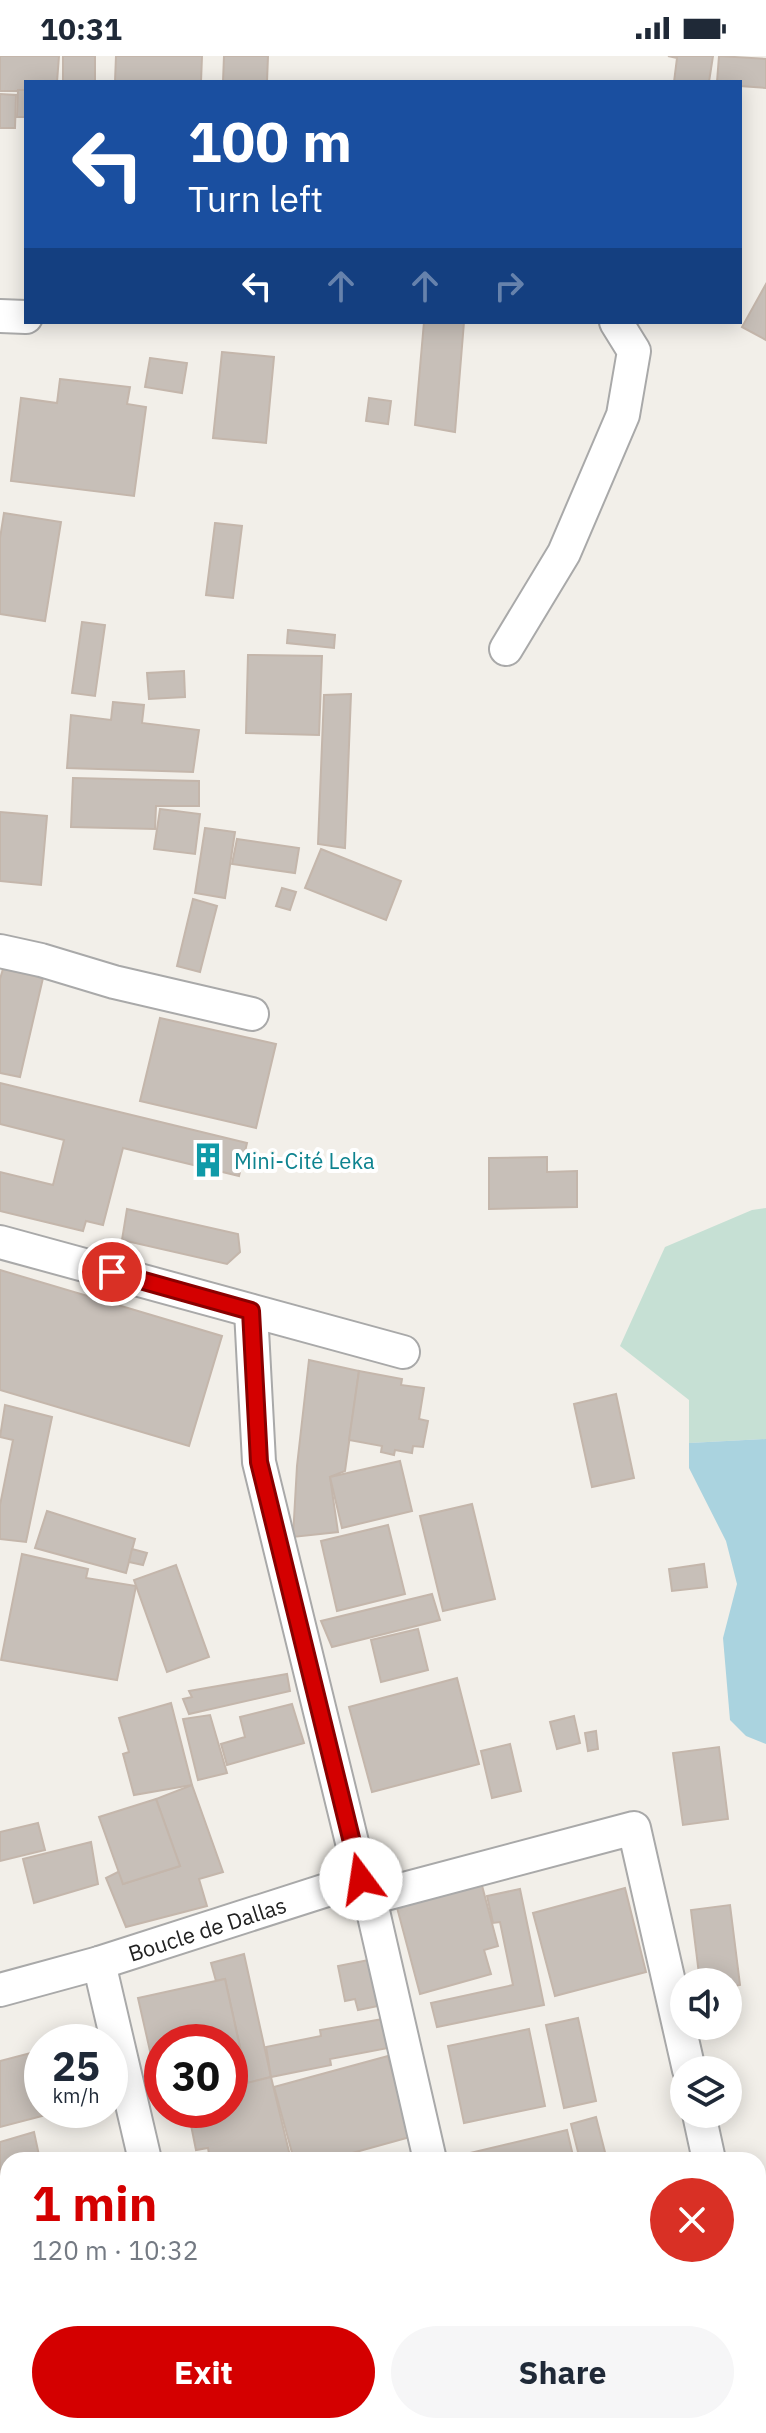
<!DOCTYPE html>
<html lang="en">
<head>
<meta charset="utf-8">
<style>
	:root { --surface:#fff; --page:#f6f6f7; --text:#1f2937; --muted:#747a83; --accent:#d40000 }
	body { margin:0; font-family:"IBM Plex Sans",sans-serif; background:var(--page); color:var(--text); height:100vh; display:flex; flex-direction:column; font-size:30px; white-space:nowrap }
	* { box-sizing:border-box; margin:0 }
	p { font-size:26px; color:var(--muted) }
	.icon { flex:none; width:44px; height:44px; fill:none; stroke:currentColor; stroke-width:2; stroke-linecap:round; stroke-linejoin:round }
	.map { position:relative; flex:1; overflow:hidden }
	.details { position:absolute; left:0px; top:2096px; width:766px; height:282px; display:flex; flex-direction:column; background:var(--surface); border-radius:24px 24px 0 0; box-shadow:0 4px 20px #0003 }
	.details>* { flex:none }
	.top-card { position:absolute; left:24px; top:24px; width:718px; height:244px; border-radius:0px; box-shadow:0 4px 20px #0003; background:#1a4fa0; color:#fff; overflow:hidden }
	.controls { position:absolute; left:670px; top:1912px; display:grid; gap:16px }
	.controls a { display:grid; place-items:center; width:72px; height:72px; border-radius:50%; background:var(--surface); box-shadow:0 4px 20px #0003; font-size:40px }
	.speed { position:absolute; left:24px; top:1968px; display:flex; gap:16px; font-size:40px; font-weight:700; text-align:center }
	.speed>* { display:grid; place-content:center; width:104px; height:104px; border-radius:50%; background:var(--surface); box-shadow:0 4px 20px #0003; line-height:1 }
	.speed small { font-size:20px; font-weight:400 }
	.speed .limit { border:12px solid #d22; background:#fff; color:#111 }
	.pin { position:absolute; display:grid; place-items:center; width:68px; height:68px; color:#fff; margin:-34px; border:4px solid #fff; border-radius:50%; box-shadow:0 2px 8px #0007 }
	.me { position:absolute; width:88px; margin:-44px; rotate:346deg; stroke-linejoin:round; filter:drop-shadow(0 0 6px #0008) }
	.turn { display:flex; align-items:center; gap:28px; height:168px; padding:0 32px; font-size:36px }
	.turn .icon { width:104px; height:104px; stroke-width:2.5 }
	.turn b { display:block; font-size:56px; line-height:68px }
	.lanes { display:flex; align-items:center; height:76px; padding:0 32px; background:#0003; justify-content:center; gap:40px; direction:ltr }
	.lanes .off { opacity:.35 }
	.round { display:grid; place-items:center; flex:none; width:84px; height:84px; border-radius:42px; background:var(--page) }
	.headline { display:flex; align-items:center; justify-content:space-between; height:136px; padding:0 32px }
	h1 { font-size:48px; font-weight:700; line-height:60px; color:var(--accent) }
	.primary-button { display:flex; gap:16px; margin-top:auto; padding:16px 32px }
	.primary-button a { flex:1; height:92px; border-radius:48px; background:var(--accent); color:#fff; font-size:32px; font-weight:700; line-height:92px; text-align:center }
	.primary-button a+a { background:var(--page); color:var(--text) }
	.status { display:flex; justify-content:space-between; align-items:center; height:56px; padding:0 40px; background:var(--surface); direction:ltr }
	.status svg { height:22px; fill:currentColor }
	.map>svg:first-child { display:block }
	.wetland { fill:#c6e0d4 }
	.water { fill:#aad3df }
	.building { fill:#c7bfb8; stroke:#c4b6ab; stroke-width:2 }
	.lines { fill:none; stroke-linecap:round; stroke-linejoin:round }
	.minor-casing { stroke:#a9a9a9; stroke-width:36 }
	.minor { stroke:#fff; stroke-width:32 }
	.route-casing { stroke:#8a0000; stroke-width:20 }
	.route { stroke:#d40000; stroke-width:14 }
	.labels { text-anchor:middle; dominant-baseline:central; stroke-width:8; stroke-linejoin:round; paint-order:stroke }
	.culture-label { font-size:22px; fill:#0d838f; stroke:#fff; text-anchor:start }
	.street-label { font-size:22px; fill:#222; stroke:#fff }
</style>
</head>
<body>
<div class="status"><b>10:31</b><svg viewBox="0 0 49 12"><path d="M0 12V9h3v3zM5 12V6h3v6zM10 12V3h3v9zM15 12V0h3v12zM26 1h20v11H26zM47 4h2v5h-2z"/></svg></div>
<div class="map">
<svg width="766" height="2377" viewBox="0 0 766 2377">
	<rect width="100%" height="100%" fill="#f2efe9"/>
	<g class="wetland">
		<path d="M 766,1152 L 766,1383 L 689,1387 L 689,1344 L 620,1290 L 665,1191 L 752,1154 Z"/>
		<path d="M 758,2238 L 766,2241 L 766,2377 L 567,2377 L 565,2370 L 758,2370 Z"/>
	</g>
	<path class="water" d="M 766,1383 L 766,1688 L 746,1680 L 730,1664 L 723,1582 L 737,1528 L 726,1485 L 689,1412 L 689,1387 Z"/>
	<g class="building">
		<path d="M 0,0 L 59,0 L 57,26 L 26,26 L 26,35 L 0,35 Z"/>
		<rect x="63" y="0" width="32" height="26"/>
		<path d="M 116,0 L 202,0 L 201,26 L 115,26 Z"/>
		<path d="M 224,0 L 268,0 L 267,26 L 223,26 Z"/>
		<path d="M 668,0 L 713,0 L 709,26 L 674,26 L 677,2 Z"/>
		<path d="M 719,0 L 766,3 L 766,32 L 740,30 L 740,26 L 717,26 Z"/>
		<path d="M 18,34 L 26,34 L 26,61 L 17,61 Z"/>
		<path d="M 0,38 L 16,39 L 15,72 L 0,72 Z"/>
		<path d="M 766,228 L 766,284 L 742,271 Z"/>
		<path d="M 424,266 L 464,266 L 455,376 L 415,369 Z"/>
		<path d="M 222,296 L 274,301 L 266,387 L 213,382 Z"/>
		<path d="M 150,302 L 187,307 L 182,337 L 145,331 Z"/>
		<path d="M 60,323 L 130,331 L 127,348 L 146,351 L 134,440 L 11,425 L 21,342 L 57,347 Z"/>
		<path d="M 369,342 L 391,345 L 388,368 L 366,365 Z"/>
		<path d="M 4,457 L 61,466 L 45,565 L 0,558 L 0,482 Z"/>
		<path d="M 215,467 L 242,470 L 233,542 L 206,539 Z"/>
		<path d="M 82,566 L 105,569 L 95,640 L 72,637 Z"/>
		<path d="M 288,574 L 335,579 L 334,592 L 287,587 Z"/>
		<path d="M 248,599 L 322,600 L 319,679 L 246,677 Z"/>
		<path d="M 184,615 L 185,641 L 149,643 L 147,617 Z"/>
		<path d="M 351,638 L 345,792 L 318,788 L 324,639 Z"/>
		<path d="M 113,646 L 144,649 L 142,667 L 199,674 L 193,716 L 67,712 L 71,659 L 111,664 Z"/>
		<path d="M 73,722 L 199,725 L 199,750 L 156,750 L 155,773 L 71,771 Z"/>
		<path d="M 160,753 L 200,758 L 195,798 L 154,793 Z"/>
		<path d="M 0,756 L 47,760 L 41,829 L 0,825 Z"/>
		<path d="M 205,772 L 235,776 L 225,842 L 195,837 Z"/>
		<path d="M 237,783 L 299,792 L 295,817 L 232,808 Z"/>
		<path d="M 321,793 L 401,825 L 386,864 L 305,832 Z"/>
		<path d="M 282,832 L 296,836 L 290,854 L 276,850 Z"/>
		<path d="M 193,843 L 217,850 L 200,916 L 177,910 Z"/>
		<path d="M 3,913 L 43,922 L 20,1021 L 0,1017 L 0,923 Z"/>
		<path d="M 160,962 L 276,988 L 256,1072 L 140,1045 Z"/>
		<path d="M 0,1027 L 247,1087 L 239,1120 L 123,1092 L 103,1169 L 86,1165 L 83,1175 L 0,1155 L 0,1116 L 53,1129 L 64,1084 L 0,1068 Z"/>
		<path d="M 547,1101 L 547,1116 L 577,1115 L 577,1151 L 489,1153 L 489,1102 Z"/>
		<path d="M 127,1153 L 238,1178 L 240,1196 L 227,1208 L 122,1184 Z"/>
		<path d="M 0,1214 L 222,1280 L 189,1390 L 0,1334 Z"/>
		<path d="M 309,1304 L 359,1315 L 345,1415 L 330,1421 L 338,1476 L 293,1481 L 297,1410 Z"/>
		<path d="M 359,1315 L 402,1323 L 401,1329 L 424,1332 L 419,1363 L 428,1365 L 423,1391 L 413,1390 L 412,1397 L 395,1394 L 394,1399 L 381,1396 L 382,1390 L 349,1384 Z"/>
		<path d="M 616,1338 L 634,1422 L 592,1431 L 574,1348 Z"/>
		<path d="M 5,1349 L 52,1361 L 26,1486 L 0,1483 L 0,1449 L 13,1384 L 0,1381 Z"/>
		<path d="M 400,1405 L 412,1455 L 342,1472 L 330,1421 Z"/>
		<path d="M 472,1448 L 495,1543 L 443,1555 L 420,1460 Z"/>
		<path d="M 47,1455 L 135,1483 L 126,1517 L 35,1492 Z"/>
		<path d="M 388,1469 L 405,1538 L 337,1555 L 321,1485 Z"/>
		<path d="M 132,1493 L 147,1497 L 143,1509 L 129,1506 Z"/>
		<path d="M 22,1498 L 88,1513 L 86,1522 L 136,1530 L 117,1624 L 1,1604 Z"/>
		<path d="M 704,1508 L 707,1531 L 672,1535 L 669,1513 Z"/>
		<path d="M 176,1509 L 209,1601 L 167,1616 L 134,1524 Z"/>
		<path d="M 432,1538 L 440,1564 L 332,1591 L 321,1565 Z"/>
		<path d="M 418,1573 L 428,1614 L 381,1626 L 371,1584 Z"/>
		<path d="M 287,1618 L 290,1635 L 189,1658 L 183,1643 L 192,1641 L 189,1635 Z"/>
		<path d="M 457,1622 L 479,1708 L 372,1736 L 349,1651 Z"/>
		<path d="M 171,1647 L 192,1729 L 134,1739 L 123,1698 L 129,1696 L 119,1662 Z"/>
		<path d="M 292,1648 L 304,1687 L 227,1709 L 221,1688 L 245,1681 L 240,1661 Z"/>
		<path d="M 210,1659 L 227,1717 L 198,1724 L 183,1663 Z"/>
		<path d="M 574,1660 L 580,1687 L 557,1693 L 550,1666 Z"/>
		<path d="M 596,1675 L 598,1693 L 588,1695 L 585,1677 Z"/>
		<path d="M 510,1688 L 521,1735 L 492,1742 L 481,1695 Z"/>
		<path d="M 719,1691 L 728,1763 L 683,1769 L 673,1697 Z"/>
		<path d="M 192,1729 L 223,1816 L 199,1823 L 207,1850 L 126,1871 L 106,1822 L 120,1815 L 123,1828 L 180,1810 L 156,1743 Z"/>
		<path d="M 156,1743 L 180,1810 L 123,1828 L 99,1761 Z"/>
		<path d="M 38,1767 L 45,1794 L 0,1805 L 0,1776 Z"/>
		<path d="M 91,1786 L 98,1828 L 34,1847 L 23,1803 Z"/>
		<path d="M 480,1822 L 498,1890 L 484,1894 L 491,1918 L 420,1938 L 395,1844 Z"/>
		<path d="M 625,1832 L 646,1916 L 555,1940 L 533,1857 Z"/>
		<path d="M 520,1833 L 544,1949 L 437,1971 L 431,1947 L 513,1929 L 500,1866 L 493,1867 L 487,1840 Z"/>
		<path d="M 730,1849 L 740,1929 L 728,1931 L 728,1926 L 700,1926 L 691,1854 Z"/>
		<path d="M 244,1898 L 271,2021 L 248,2027 L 225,1923 L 216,1925 L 211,1907 Z"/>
		<path d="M 369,1904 L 378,1950 L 358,1954 L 355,1943 L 345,1945 L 338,1910 Z"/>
		<path d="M 225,1923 L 246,2019 L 230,2023 L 230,1986 L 162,1986 L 162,2038 L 160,2039 L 138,1942 Z"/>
		<path d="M 578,1962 L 596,2045 L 564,2052 L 546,1969 Z"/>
		<path d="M 383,1963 L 388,1992 L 330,2003 L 331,2009 L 271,2021 L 266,1991 L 321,1980 L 320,1974 Z"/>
		<path d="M 529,1973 L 545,2050 L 464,2067 L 448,1990 Z"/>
		<path d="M 42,1994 L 42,2054 L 65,2054 L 0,2071 L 0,2005 Z"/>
		<path d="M 388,2000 L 410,2081 L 327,2104 L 294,2104 L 274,2031 Z"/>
		<path d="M 271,2021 L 291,2104 L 210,2104 L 208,2092 L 196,2094 L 188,2054 L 230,2054 L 230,2031 Z"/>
		<path d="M 596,2061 L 607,2104 L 580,2104 L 571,2068 Z"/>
		<path d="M 567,2074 L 574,2104 L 471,2104 L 470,2097 Z"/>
		<path d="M 34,2076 L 40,2104 L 8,2104 L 8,2145 L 0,2146 L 0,2086 Z"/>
		<path d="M 8,2145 L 8,2203 L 0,2204 L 0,2146 Z"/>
		<path d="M 8,2271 L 8,2317 L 4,2318 L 0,2302 L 0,2273 Z"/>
		<path d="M 31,2370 L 66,2370 L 67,2377 L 32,2377 Z"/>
		<path d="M 71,2370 L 144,2370 L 146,2377 L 73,2377 Z"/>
		<path d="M 247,2370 L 301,2370 L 276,2377 L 249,2377 Z"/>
	</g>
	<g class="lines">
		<g class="minor-casing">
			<g id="minor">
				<path d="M 0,260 L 26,261"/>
				<path d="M 506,593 L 564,497 L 623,359 L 634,295 L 616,266"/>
				<path d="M 0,895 L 41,904 L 114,926 L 252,958"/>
				<path d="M 0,1186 L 403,1296"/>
				<path d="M 361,1823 L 370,1842 L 430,2104"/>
				<path d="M 370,1842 L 634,1772 L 689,2014"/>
				<path d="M 99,1907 L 145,2104"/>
				<path id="s1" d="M 0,1934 L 99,1907 L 361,1823 L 259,1406 L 251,1255"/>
				<path d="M 699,2058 L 709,2104"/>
				<path d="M 758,2176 L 766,2175"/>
				<path d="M 207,2370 L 208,2377"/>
				<path d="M 492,2370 L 501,2377"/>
				<path d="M 357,2377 L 387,2370"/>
			</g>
		</g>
		<use href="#minor" class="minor"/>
	</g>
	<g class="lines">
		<g class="route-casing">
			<path id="route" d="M 112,1216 L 251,1255 L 259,1406 L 361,1823"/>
		</g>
		<use href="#route" class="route"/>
	</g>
	<defs>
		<g id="building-bare" transform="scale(2.76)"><path d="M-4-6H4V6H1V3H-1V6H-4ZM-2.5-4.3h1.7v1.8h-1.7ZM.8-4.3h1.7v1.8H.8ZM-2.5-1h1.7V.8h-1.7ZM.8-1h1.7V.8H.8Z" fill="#0f9aa8" stroke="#fff" stroke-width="2.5" paint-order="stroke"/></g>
	</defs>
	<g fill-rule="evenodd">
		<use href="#building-bare" x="208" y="1104"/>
	</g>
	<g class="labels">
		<g class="culture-label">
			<text x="234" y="1104">Mini-Cité Leka</text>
		</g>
		<g class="street-label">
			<text stroke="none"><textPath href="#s1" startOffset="216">Boucle de Dallas</textPath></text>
		</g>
	</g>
</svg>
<div class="controls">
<a><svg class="icon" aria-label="sound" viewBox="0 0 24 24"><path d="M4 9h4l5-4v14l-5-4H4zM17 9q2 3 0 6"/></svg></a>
<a><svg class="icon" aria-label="layers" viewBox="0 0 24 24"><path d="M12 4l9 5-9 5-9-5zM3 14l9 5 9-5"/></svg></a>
</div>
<div class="speed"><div>25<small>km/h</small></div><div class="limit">30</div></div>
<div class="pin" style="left:112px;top:1216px;background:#d93025"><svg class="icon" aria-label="arrive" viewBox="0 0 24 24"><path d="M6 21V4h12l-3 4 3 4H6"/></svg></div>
<svg class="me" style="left:361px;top:1823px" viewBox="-20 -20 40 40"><circle r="19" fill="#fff"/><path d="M0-13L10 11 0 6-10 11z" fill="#d40000"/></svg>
<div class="top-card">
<div class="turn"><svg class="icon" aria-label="left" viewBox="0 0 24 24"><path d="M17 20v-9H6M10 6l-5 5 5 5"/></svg><div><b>100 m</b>Turn left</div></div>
<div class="lanes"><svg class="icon" aria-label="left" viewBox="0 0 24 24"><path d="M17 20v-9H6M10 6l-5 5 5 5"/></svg><svg class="icon off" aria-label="ahead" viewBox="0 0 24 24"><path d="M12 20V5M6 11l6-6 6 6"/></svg><svg class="icon off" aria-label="ahead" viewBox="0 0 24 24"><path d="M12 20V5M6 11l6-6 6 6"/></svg><svg class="icon off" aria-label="right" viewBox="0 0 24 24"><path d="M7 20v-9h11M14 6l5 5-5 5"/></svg></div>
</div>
<section class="details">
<div class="headline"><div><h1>1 min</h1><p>120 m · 10:32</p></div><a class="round" style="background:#d93025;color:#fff"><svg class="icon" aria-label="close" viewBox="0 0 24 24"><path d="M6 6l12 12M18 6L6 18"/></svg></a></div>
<div class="primary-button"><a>Exit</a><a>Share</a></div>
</section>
</div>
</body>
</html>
